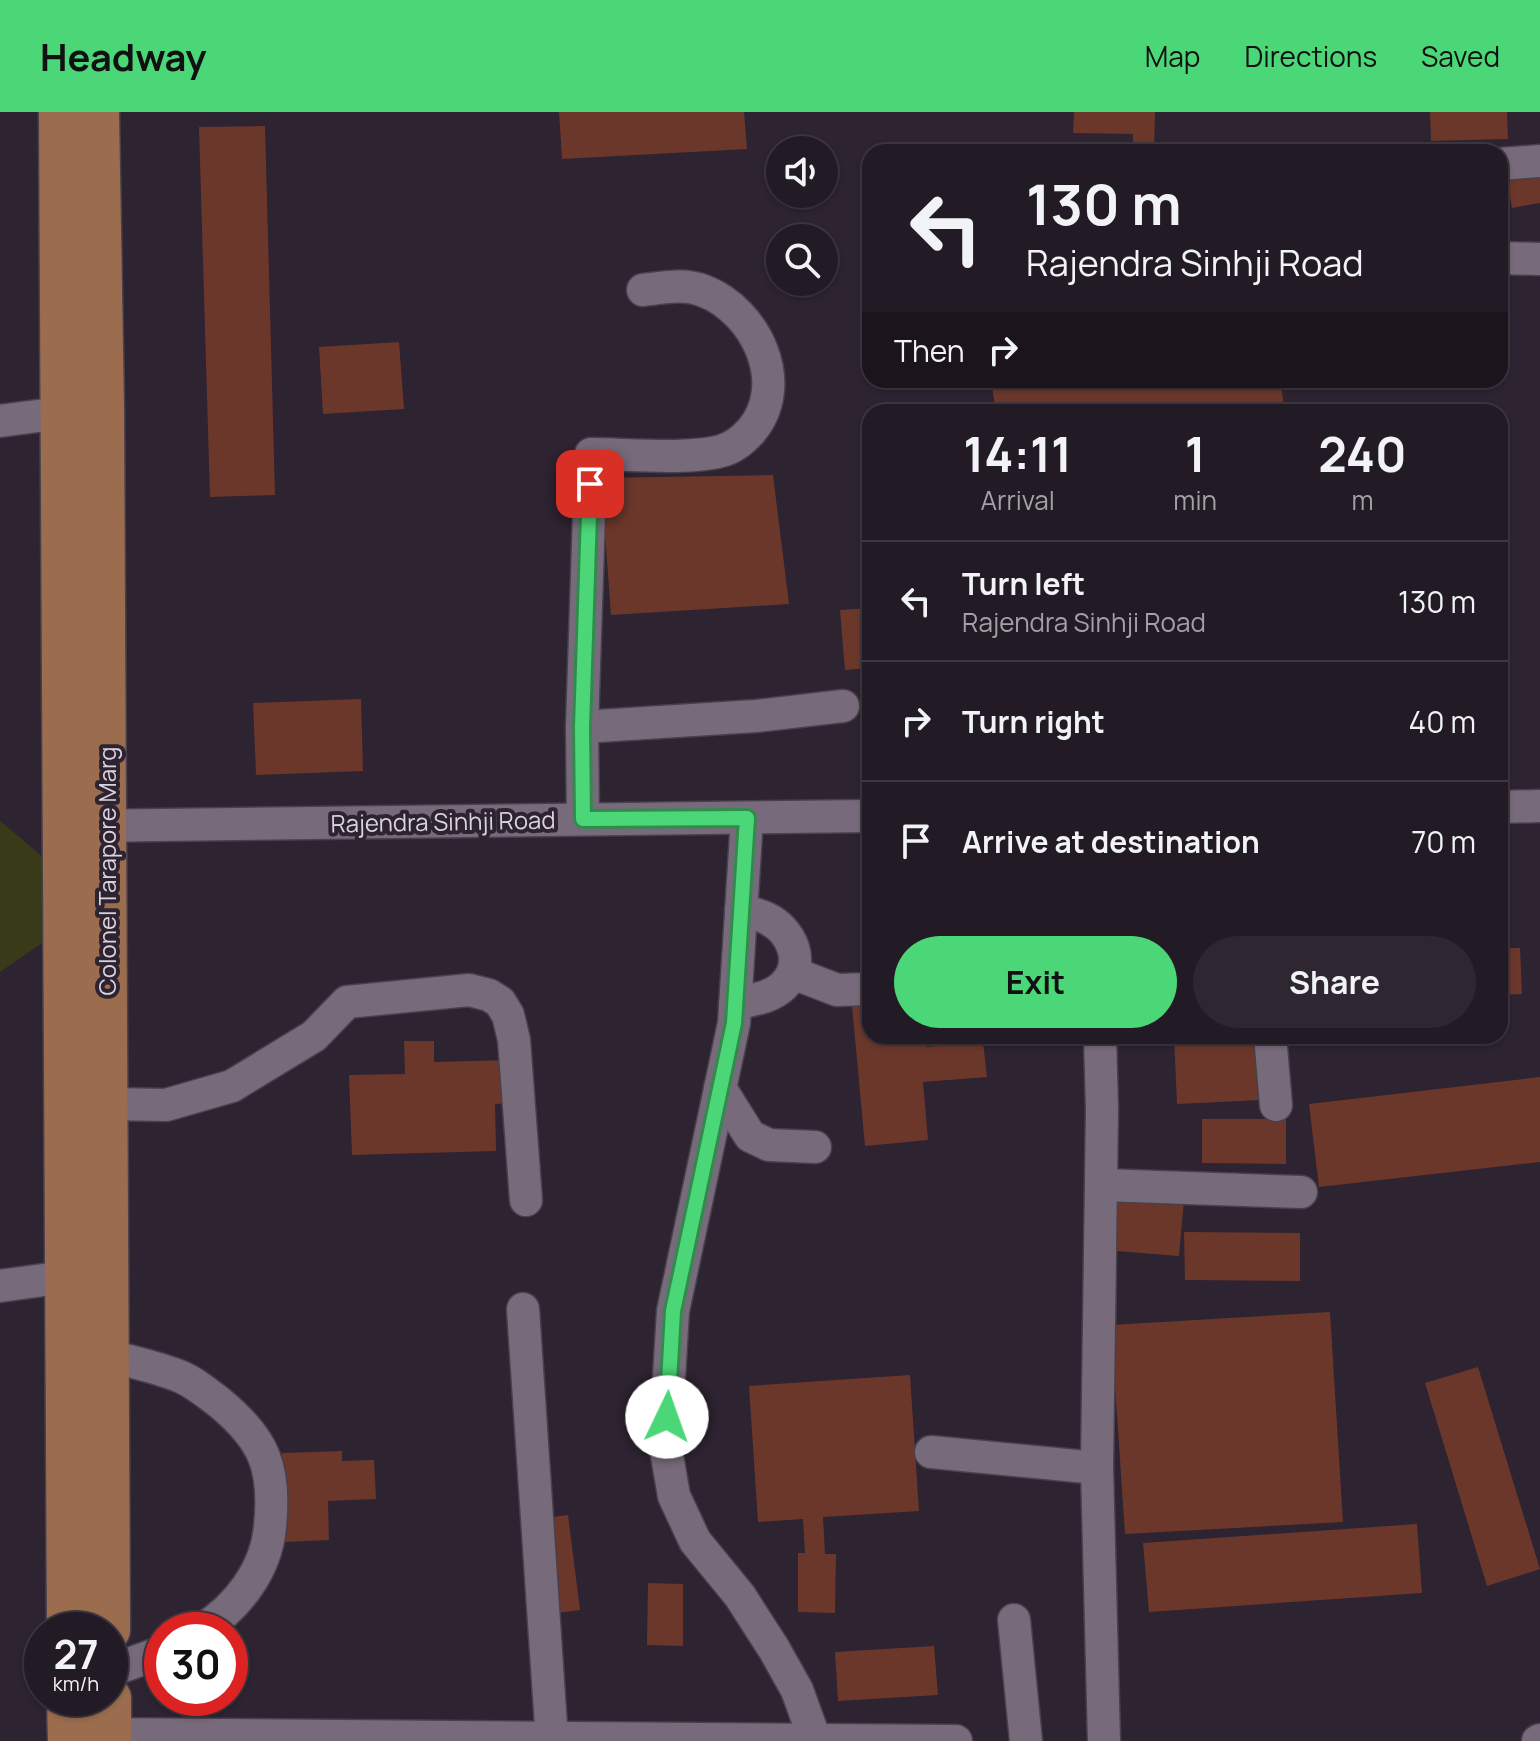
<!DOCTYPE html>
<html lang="en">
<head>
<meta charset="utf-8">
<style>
	:root { --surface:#221a25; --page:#2e2732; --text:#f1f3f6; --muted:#a2a1a7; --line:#3f3842; --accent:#4bd677 }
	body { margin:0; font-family:Manrope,sans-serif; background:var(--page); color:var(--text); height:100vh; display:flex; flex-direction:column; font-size:30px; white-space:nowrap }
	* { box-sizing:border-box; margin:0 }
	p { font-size:26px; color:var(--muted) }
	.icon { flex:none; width:44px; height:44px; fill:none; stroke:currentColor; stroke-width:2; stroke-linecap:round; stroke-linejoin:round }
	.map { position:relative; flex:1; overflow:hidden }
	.details { position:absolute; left:862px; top:292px; width:646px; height:640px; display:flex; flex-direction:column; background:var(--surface); border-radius:24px; box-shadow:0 2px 6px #0004,0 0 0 2px var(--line) }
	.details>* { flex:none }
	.guide { position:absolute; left:862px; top:32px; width:646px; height:244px; border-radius:24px; box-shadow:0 2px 6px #0004,0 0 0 2px var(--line); background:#221a25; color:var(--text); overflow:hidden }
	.tools { position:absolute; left:766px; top:24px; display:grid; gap:16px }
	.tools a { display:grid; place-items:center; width:72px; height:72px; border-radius:50%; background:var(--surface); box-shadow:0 2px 6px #0004,0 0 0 2px var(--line); font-size:40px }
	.speed { position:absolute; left:24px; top:1500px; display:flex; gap:16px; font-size:40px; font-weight:700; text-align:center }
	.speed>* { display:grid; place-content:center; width:104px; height:104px; border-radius:50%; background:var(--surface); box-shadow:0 2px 6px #0004,0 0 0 2px var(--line); line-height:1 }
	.speed small { font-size:20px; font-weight:400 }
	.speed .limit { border:12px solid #d22; background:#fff; color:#111 }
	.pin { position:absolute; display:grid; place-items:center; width:68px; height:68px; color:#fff; margin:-34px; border-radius:16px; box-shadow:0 4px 12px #0006 }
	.me { position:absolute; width:88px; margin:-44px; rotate:3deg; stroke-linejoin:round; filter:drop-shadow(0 0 6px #0008) }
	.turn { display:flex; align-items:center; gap:28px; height:168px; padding:0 32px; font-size:36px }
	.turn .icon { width:104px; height:104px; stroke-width:2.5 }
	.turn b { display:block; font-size:56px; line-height:68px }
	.then { display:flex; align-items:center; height:76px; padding:0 32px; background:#0003; gap:16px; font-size:30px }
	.eta { display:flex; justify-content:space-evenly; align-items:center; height:136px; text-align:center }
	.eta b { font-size:48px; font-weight:700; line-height:56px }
	.primary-button { display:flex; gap:16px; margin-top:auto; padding:16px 32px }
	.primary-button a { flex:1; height:92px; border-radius:48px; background:var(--accent); color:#111; font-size:32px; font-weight:700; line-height:92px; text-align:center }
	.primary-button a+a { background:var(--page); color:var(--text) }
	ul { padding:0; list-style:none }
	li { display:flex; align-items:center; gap:24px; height:120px; padding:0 32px; border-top:2px solid var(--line) }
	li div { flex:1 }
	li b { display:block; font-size:30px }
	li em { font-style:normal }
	header { display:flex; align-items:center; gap:48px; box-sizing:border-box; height:112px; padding:0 40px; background:var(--accent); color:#111 }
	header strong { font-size:38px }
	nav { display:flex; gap:44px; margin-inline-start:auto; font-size:28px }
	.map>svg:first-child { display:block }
	.green { fill:#393a17 }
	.building { fill:#6b372b }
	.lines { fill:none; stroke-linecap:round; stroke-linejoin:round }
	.minor-casing { stroke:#48404c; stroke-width:35 }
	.major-casing { stroke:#48404c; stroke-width:45 }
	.minor { stroke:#776a7b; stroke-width:32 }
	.major { stroke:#9b6d4e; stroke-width:42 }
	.route-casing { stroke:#318b4d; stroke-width:20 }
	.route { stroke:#4bd677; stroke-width:14 }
	.labels { text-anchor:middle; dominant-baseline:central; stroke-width:8; stroke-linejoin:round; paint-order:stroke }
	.street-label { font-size:24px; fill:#dad3dd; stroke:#2d2331 }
</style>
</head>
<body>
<header>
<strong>Headway</strong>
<nav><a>Map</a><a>Directions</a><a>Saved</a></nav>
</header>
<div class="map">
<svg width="1540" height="1629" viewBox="0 0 1540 1629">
	<rect width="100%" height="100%" fill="#2d2331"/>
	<path class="green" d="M 0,709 L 43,745 L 45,829 L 0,860 Z"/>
	<g class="building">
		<path d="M 559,0 L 744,0 L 747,37 L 562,47 Z"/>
		<path d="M 1074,0 L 1155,0 L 1154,40 L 1133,40 L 1133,22 L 1073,21 Z"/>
		<path d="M 1430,0 L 1507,0 L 1508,27 L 1431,29 Z"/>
		<path d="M 265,14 L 275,383 L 210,385 L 199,15 Z"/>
		<path d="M 1540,56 L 1540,91 L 1512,96 L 1506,63 Z"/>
		<path d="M 399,230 L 404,297 L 323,302 L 319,235 Z"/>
		<path d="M 991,268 L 1280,268 L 1285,300 L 996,300 Z"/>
		<path d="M 773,363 L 789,492 L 611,503 L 601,366 Z"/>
		<path d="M 1500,470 L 1503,470 L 1509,579 L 1500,579 Z"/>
		<path d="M 870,496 L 870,556 L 845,558 L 840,498 Z"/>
		<path d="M 361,587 L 363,659 L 256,663 L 253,591 Z"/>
		<path d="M 1500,836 L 1520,836 L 1522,882 L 1500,883 Z"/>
		<path d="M 870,893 L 870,924 L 926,924 L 927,935 L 983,930 L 987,965 L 923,970 L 928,1028 L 865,1034 L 852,894 Z"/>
		<path d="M 1174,924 L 1257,924 L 1260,988 L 1177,992 Z"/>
		<path d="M 404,929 L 434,929 L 434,950 L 512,948 L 514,991 L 495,992 L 496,1039 L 352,1043 L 349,963 L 405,962 Z"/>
		<path d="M 1540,965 L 1540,1050 L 1319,1075 L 1309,992 Z"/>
		<path d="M 1202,1007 L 1286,1007 L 1286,1052 L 1202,1051 Z"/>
		<path d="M 1108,1082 L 1184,1088 L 1179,1144 L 1104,1138 Z"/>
		<path d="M 1184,1120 L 1300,1121 L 1300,1169 L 1185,1168 Z"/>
		<path d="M 1330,1200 L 1343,1410 L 1125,1422 L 1111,1213 Z"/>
		<path d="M 1478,1255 L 1540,1457 L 1487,1474 L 1425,1271 Z"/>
		<path d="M 910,1263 L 919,1399 L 823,1405 L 825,1442 L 836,1442 L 835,1501 L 798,1500 L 798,1441 L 805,1441 L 803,1407 L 758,1410 L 749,1274 Z"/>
		<path d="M 342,1339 L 342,1349 L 374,1348 L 376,1387 L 328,1389 L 329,1428 L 285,1430 L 282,1341 Z"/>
		<path d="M 568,1403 L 580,1498 L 550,1502 L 538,1407 Z"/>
		<path d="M 1417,1412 L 1422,1481 L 1149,1500 L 1143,1431 Z"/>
		<path d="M 648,1471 L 683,1472 L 683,1534 L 647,1533 Z"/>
		<path d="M 934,1534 L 938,1583 L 838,1589 L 835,1540 Z"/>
	</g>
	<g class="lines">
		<g class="minor-casing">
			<g id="minor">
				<path d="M 1500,52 L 1540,49"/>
				<path d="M 1500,146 L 1540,147"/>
				<path d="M 0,309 L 84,298"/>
				<path d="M 582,615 L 756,604 L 843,594"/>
				<path d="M 1500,695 L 1540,694"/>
				<path d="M 747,706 L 734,911 L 673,1199 L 665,1332 L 674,1384 L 695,1429 L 740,1484 L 774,1537 L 797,1578 L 815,1628"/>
				<path d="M 583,707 L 582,615 L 591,342 C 626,342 689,348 721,339 C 733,336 743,328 751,319 C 791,272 756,199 704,179 C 684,171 663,176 643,178"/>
				<path d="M 83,714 L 870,704"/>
				<path d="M 793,861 L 837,878 L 870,877"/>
				<path d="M 735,892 C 751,888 771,886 783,874 C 807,852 792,818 766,806 C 758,802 749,801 741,798"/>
				<path d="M 1100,924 L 1102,997 L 1097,1356 L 1104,1629"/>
				<path d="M 1270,924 L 1276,993"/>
				<path d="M 720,976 L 750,1024 L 769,1033 L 815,1035"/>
				<path d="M 107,992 L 166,993 L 232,974 L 314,924 L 347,890 L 469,878 L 489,883 L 500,890 L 508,903 L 514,928 L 526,1088"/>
				<path d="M 1102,1073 L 1301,1080"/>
				<path d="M 0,1174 L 88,1162"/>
				<path d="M 523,1197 L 552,1629"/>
				<path d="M 108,1243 C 131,1250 156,1255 179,1264 C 194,1270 207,1281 220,1291 C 265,1328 276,1357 270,1415 C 266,1458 238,1495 201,1518"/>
				<path d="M 931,1340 L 1097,1356"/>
				<path d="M 1014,1508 L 1026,1629"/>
				<path d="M 110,1559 L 162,1540"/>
				<path d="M 88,1622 L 956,1629"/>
				<path d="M 1538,1629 L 1540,1628"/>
			</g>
		</g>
		<g class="major-casing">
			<g id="major">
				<path d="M 60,0 L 68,1518"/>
				<path d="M 98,0 L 103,295 L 109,1518"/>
				<path d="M 68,1586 L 69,1629"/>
				<path d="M 110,1586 L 110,1629"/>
			</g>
		</g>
		<use href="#minor" class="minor"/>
		<use href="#major" class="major"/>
	</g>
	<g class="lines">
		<g class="route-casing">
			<path id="route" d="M 590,372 L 582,615 L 583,707 L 747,706 L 734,911 L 673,1199 L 667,1305"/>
		</g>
		<use href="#route" class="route"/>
	</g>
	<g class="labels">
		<g class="street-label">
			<text transform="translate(443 709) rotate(-1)">Rajendra Sinhji Road</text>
			<text transform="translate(106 759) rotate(-90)">Colonel Tarapore Marg</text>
		</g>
	</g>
</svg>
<div class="tools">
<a><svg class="icon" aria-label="sound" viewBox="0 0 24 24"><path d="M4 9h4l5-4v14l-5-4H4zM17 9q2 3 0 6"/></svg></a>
<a><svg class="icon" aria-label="search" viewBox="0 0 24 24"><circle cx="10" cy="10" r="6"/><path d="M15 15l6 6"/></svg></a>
</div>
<div class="speed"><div>27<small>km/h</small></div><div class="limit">30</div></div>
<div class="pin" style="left:590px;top:372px;background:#d93025"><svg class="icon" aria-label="arrive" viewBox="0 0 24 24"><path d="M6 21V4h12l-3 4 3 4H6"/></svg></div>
<svg class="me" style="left:667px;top:1305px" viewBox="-20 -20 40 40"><circle r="19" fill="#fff"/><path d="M0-13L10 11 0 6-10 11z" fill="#4bd677"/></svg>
<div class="guide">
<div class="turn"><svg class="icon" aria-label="left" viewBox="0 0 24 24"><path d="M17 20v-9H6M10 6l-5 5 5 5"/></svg><div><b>130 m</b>Rajendra Sinhji Road</div></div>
<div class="then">Then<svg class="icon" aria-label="right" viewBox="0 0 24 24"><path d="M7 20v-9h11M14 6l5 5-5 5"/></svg></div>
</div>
<section class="details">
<div class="eta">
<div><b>14:11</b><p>Arrival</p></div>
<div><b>1</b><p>min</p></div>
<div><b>240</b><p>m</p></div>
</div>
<ul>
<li><svg class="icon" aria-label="left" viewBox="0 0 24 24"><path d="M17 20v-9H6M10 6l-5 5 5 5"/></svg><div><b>Turn left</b><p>Rajendra Sinhji Road</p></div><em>130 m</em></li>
<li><svg class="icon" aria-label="right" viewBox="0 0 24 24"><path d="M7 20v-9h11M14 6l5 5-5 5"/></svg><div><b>Turn right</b></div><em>40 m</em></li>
<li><svg class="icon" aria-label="arrive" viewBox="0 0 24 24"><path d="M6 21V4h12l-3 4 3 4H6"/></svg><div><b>Arrive at destination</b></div><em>70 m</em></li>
</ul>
<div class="primary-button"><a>Exit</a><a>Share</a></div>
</section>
</div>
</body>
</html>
